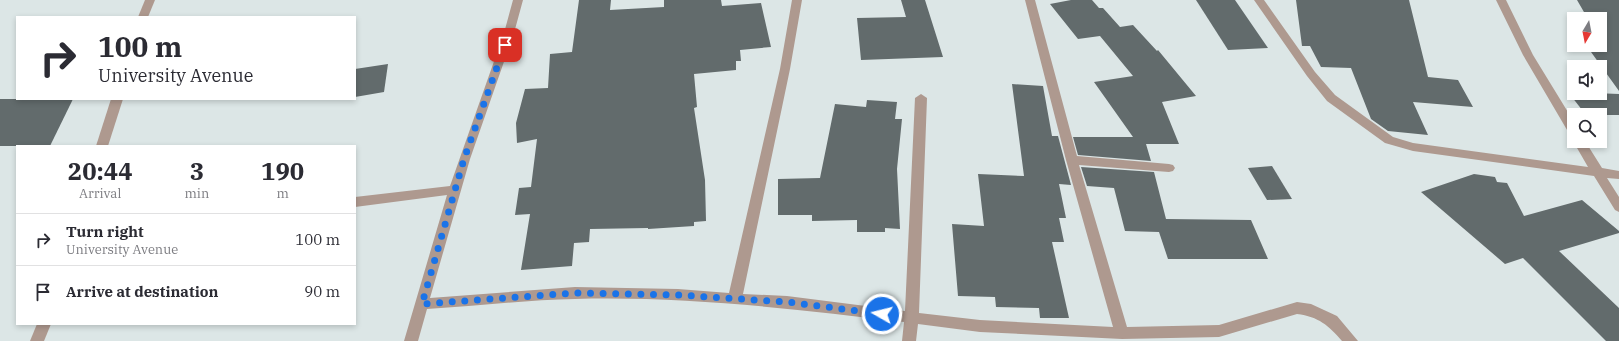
<!DOCTYPE html>
<html lang="en">
<head>
<meta charset="utf-8">
<style>
	:root { --surface:#fff; --page:#f7f7f7; --text:#2b2b33; --muted:#7c7c81; --line:#e1e1e2 }
	body { margin:0; font-family:"IBM Plex Serif",serif; background:var(--page); color:var(--text); height:100vh; display:flex; flex-direction:column; font-size:15px; white-space:nowrap }
	* { box-sizing:border-box; margin:0 }
	p { font-size:13px; color:var(--muted) }
	.icon { flex:none; width:22px; height:22px; fill:none; stroke:currentColor; stroke-width:2; stroke-linecap:round; stroke-linejoin:round }
	.map { position:relative; flex:1; overflow:hidden }
	.panel { position:absolute; left:16px; top:145px; width:340px; height:180px; display:flex; flex-direction:column; background:var(--surface); border-radius:0px; box-shadow:0 2px 6px #0003 }
	.panel>* { flex:none }
	.guide { position:absolute; left:16px; top:16px; width:340px; height:84px; border-radius:0px; box-shadow:0 2px 6px #0003; background:#fff; color:var(--text); overflow:hidden }
	.needle { width:26px; rotate:190deg }
	.fabs { position:absolute; left:1567px; top:12px; display:grid; gap:8px }
	.fabs a { display:grid; place-items:center; width:40px; height:40px; border-radius:0px; background:var(--surface); box-shadow:0 2px 6px #0003; font-size:20px }
	.pin { position:absolute; display:grid; place-items:center; width:34px; height:34px; color:#fff; margin:-17px; border-radius:8px; box-shadow:0 2px 6px #0006 }
	.me { position:absolute; width:44px; margin:-22px; rotate:278deg; stroke-linejoin:round; filter:drop-shadow(0 0 3px #0008) }
	.turn { display:flex; align-items:center; gap:14px; height:84px; padding:0 16px; font-size:18px }
	.turn .icon { width:52px; height:52px; stroke-width:2.5 }
	.turn b { display:block; font-size:28px; line-height:34px }
	.eta { display:flex; justify-content:space-evenly; align-items:center; height:68px; text-align:center }
	.eta b { font-size:24px; font-weight:800; line-height:28px }
	ul { padding:0; list-style:none }
	li { display:flex; align-items:center; gap:12px; height:52px; padding:0 16px; border-top:1px solid var(--line) }
	li div { flex:1 }
	li b { display:block; font-size:15px }
	li em { font-style:normal }
	.map>svg:first-child { display:block }
	.building { fill:#626b6c }
	.lines { fill:none; stroke-linecap:round; stroke-linejoin:round }
	.minor { fill:#ae998f; fill-rule:evenodd }
	.route { stroke:#1a73e8; stroke-width:7; stroke-dasharray:0 12.6 }
</style>
</head>
<body>
<div class="map">
<svg width="1619" height="341" viewBox="0 0 1619 341">
	<rect width="100%" height="100%" fill="#dce6e6"/>
	<g class="building">
		<path d="M 579,0 L 611,0 L 610,10 L 664,7 L 664,0 L 721,0 L 722,6 L 761,3 L 771,47 L 740,50 L 741,61 L 736,61 L 736,70 L 694,74 L 697,107 L 694,108 L 705,180 L 706,221 L 694,222 L 694,226 L 648,229 L 648,228 L 590,229 L 589,242 L 574,243 L 572,266 L 521,270 L 530,214 L 515,215 L 519,188 L 531,187 L 537,139 L 517,143 L 516,123 L 525,89 L 548,88 L 550,54 L 572,52 Z"/>
		<path d="M 901,0 L 925,0 L 943,57 L 861,60 L 857,18 L 906,17 Z"/>
		<path d="M 1071,0 L 1092,0 L 1099,8 L 1103,8 L 1120,27 L 1133,25 L 1157,51 L 1158,50 L 1196,96 L 1162,102 L 1179,144 L 1146,144 L 1151,161 L 1078,155 L 1073,137 L 1133,137 L 1094,82 L 1133,76 L 1100,36 L 1078,39 L 1050,4 Z"/>
		<path d="M 1196,0 L 1235,0 L 1268,48 L 1228,50 Z"/>
		<path d="M 1296,0 L 1409,0 L 1428,77 L 1458,80 L 1473,107 L 1413,102 L 1428,135 L 1388,131 L 1371,119 L 1351,68 L 1321,67 L 1310,46 L 1302,46 Z"/>
		<path d="M 1577,0 L 1619,0 L 1619,91 L 1586,45 L 1602,45 L 1600,42 L 1600,19 L 1588,19 Z"/>
		<path d="M 388,64 L 384,92 L 355,97 L 355,69 Z"/>
		<path d="M 1012,84 L 1043,86 L 1052,136 L 1058,136 L 1071,185 L 1059,184 L 1066,218 L 1059,218 L 1064,242 L 1052,242 L 1069,318 L 1040,318 L 1039,308 L 996,307 L 995,297 L 958,296 L 952,224 L 984,226 L 978,174 L 1024,176 Z"/>
		<path d="M 1568,92 L 1619,94 L 1619,115 L 1586,115 Z"/>
		<path d="M 0,99 L 73,99 L 50,146 L 0,146 Z"/>
		<path d="M 867,100 L 897,102 L 895,119 L 902,119 L 897,169 L 900,229 L 885,228 L 885,232 L 857,232 L 857,220 L 812,221 L 812,215 L 778,215 L 778,179 L 820,178 L 835,104 L 866,107 Z"/>
		<path d="M 1272,166 L 1292,199 L 1267,200 L 1248,168 Z"/>
		<path d="M 1081,167 L 1154,172 L 1166,219 L 1251,220 L 1268,259 L 1168,259 L 1159,232 L 1125,231 L 1114,188 L 1087,186 Z"/>
		<path d="M 1474,174 L 1495,177 L 1497,182 L 1507,183 L 1524,216 L 1582,200 L 1619,231 L 1619,233 L 1559,251 L 1619,308 L 1619,341 L 1606,341 L 1523,258 L 1505,264 L 1421,192 Z"/>
	</g>
	<g class="lines">
		<g class="minor">
			<path d="M 145,0 L 155,0 L 148,17 L 138,17 Z"/>
			<path d="M 513,0 L 523,0 L 514,33 L 470,159 L 430,298 L 575,287 L 678,289 L 729,293 L 780,69 L 792,0 L 802,0 L 790,69 L 743,294 L 787,296 L 905,311 L 915,98 L 921,94 L 927,98 L 919,313 L 980,320 L 1113,327 L 1066,160 L 1025,0 L 1035,0 L 1077,156 L 1169,164 L 1173,165 L 1175,168 L 1173,171 L 1169,172 L 1079,165 L 1127,327 L 1219,325 L 1297,302 L 1311,304 L 1337,316 L 1358,341 L 1342,341 C 1328,325 1319,317 1297,314 L 1219,337 L 1122,339 L 980,332 L 918,324 L 916,341 L 902,341 L 904,322 C 795,309 685,296 575,299 C 526,300 476,306 427,309 L 418,341 L 404,341 L 447,195 L 355,207 L 355,197 L 450,186 L 504,33 Z"/>
			<path d="M 1254,0 L 1264,0 L 1315,72 L 1335,95 L 1393,137 L 1413,143 L 1588,167 L 1573,141 L 1585,141 L 1602,168 L 1619,171 L 1619,179 L 1607,178 L 1619,197 L 1619,212 L 1615,210 L 1594,176 L 1413,151 L 1385,143 L 1327,101 L 1307,76 Z"/>
			<path d="M 1496,0 L 1506,0 L 1533,55 L 1574,122 L 1574,136 L 1570,135 L 1523,55 Z"/>
			<path d="M 111,99 L 123,99 L 108,146 L 96,146 Z"/>
			<path d="M 37,324 L 51,324 L 44,341 L 30,341 Z"/>
		</g>
	</g>
	<g class="lines">
		<path class="route" d="M 505,45 L 464,159 L 422,304 L 575,293 L 678,295 L 787,302 L 882,314"/>
	</g>
</svg>
<div class="fabs">
<a><svg class="needle" viewBox="-14 -14 28 28"><path d="M0-13l5 13h-10z" fill="#e53935"/><path d="M0 13l5-13h-10z" fill="#7c7c81"/></svg></a>
<a><svg class="icon" aria-label="sound" viewBox="0 0 24 24"><path d="M4 9h4l5-4v14l-5-4H4zM17 9q2 3 0 6"/></svg></a>
<a><svg class="icon" aria-label="search" viewBox="0 0 24 24"><circle cx="10" cy="10" r="6"/><path d="M15 15l6 6"/></svg></a>
</div>
<div class="pin" style="left:505px;top:45px;background:#d93025"><svg class="icon" aria-label="arrive" viewBox="0 0 24 24"><path d="M6 21V4h12l-3 4 3 4H6"/></svg></div>
<svg class="me" style="left:882px;top:314px" viewBox="-20 -20 40 40"><circle r="17" fill="#1a73e8" stroke="#fff" stroke-width="3"/><path d="M0-11L8 9 0 5-8 9z" fill="#fff"/></svg>
<div class="guide">
<div class="turn"><svg class="icon" aria-label="right" viewBox="0 0 24 24"><path d="M7 20v-9h11M14 6l5 5-5 5"/></svg><div><b>100 m</b>University Avenue</div></div>
</div>
<section class="panel">
<div class="eta">
<div><b>20:44</b><p>Arrival</p></div>
<div><b>3</b><p>min</p></div>
<div><b>190</b><p>m</p></div>
</div>
<ul>
<li><svg class="icon" aria-label="right" viewBox="0 0 24 24"><path d="M7 20v-9h11M14 6l5 5-5 5"/></svg><div><b>Turn right</b><p>University Avenue</p></div><em>100 m</em></li>
<li><svg class="icon" aria-label="arrive" viewBox="0 0 24 24"><path d="M6 21V4h12l-3 4 3 4H6"/></svg><div><b>Arrive at destination</b></div><em>90 m</em></li>
</ul>
</section>
</div>
</body>
</html>
